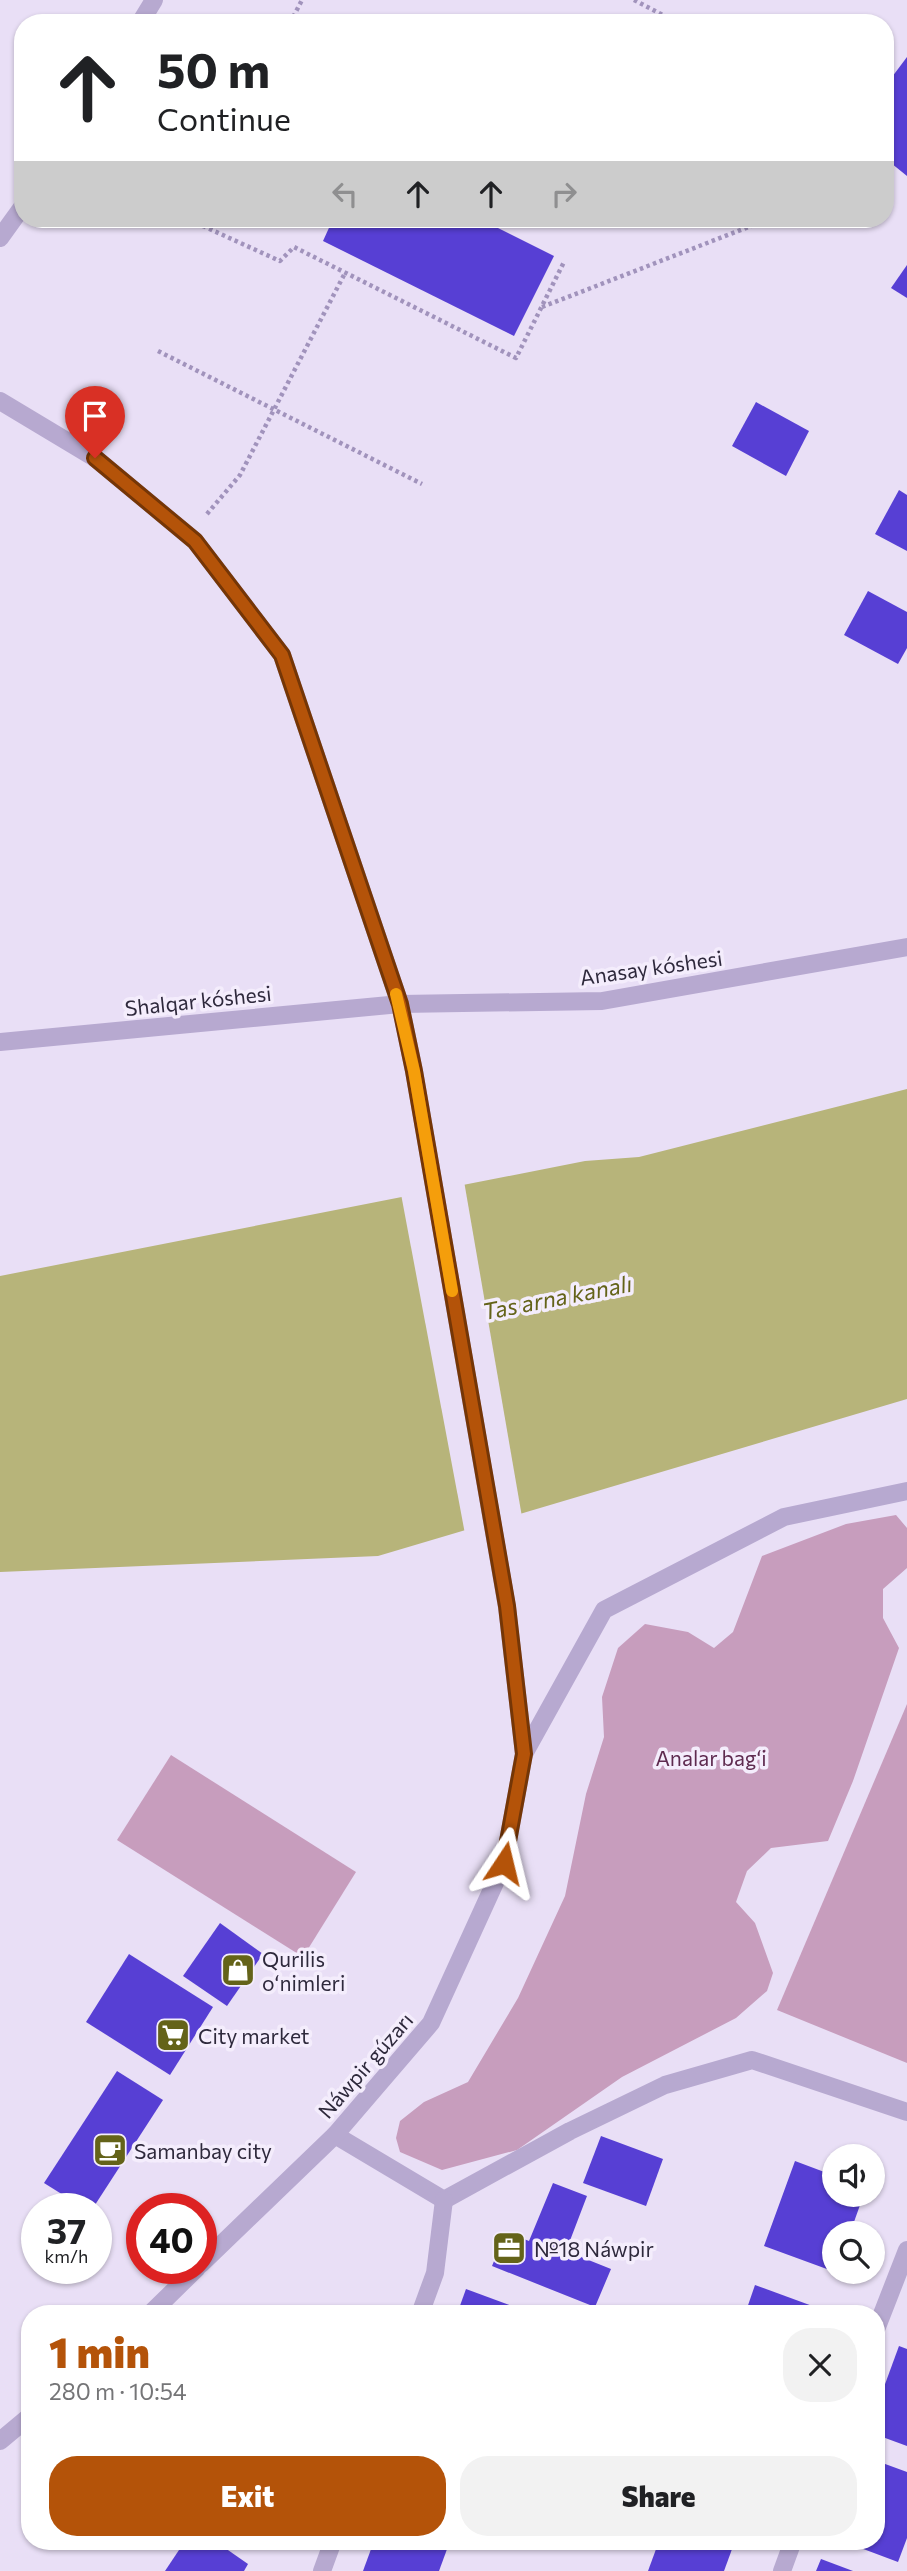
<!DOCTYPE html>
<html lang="en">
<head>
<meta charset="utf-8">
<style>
	:root { --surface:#fff; --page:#f2f2f2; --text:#202124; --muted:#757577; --accent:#b45309 }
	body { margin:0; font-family:Commissioner,sans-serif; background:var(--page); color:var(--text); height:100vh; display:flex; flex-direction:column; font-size:26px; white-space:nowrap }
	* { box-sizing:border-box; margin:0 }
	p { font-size:23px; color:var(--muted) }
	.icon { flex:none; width:38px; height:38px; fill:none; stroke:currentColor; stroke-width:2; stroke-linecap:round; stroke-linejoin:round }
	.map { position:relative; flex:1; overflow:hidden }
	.panel { position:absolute; left:21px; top:2305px; width:864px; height:245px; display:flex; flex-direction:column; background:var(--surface); border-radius:28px; box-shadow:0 2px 5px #0004 }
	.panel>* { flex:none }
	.banner { position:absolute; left:14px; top:14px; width:880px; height:214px; border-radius:28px; box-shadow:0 2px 5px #0004; background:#fff; color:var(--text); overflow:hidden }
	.buttons { position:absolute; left:822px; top:2144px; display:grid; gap:14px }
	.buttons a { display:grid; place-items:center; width:63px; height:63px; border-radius:50%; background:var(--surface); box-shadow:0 2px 5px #0004; font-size:35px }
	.speed { position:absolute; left:21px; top:2193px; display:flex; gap:14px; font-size:35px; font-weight:700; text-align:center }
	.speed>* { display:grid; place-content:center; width:91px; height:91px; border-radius:50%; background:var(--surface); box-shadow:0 2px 5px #0004; line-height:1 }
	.speed small { font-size:18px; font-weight:400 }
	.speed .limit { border:10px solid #d22; background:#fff; color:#111 }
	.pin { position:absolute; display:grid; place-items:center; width:60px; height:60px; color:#fff; margin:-72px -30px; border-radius:50% 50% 50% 0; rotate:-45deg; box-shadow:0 0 7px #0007 }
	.pin .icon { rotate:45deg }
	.me { position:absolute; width:77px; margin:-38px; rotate:10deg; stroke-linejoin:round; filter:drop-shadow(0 0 5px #0008) }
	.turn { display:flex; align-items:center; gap:24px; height:147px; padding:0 28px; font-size:32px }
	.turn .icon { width:91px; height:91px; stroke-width:2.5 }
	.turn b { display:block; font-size:49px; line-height:60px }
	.lanes { display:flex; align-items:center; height:66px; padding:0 28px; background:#0003; justify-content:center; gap:35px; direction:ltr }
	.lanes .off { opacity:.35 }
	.round { display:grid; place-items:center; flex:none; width:74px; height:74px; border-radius:28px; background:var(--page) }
	.summary { display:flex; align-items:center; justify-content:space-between; height:119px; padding:0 28px }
	h1 { font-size:42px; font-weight:800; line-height:52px; color:var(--accent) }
	.button { display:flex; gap:14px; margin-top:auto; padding:14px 28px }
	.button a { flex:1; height:80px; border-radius:28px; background:var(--accent); color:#fff; font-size:28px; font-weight:800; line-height:80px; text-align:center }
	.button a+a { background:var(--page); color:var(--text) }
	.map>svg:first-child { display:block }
	.green { fill:#c79dbd }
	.water { fill:#b7b47a }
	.pier { fill:#e9dff6 }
	.building { fill:#573fd4 }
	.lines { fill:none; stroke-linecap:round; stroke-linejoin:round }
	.path { stroke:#a193bc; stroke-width:4.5; stroke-dasharray:3.5 3.5; stroke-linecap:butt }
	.minor { stroke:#b7a9d0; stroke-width:18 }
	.tertiary { stroke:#b7a9d0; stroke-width:18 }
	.route-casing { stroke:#753606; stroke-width:18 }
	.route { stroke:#b45309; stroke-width:12 }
	.slow { stroke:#f59e0b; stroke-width:12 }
	.labels { text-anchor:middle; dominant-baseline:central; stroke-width:7; stroke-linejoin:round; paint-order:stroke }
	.street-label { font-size:21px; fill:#2e293c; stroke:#f4edfc }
	.park-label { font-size:21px; fill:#5e2a4f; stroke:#f4edfc }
	.poi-label { font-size:21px; fill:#2e293c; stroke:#f4edfc; text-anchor:start }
	.water-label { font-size:23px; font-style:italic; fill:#646319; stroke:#f4edfc }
</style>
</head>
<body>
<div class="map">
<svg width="907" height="2571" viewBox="0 0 907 2571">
	<rect width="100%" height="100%" fill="#e9dff6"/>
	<g class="green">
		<path d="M 896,1515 L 907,1528 L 907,1568 L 883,1589 L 883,1618 L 899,1648 L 853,1781 L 828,1841 L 771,1848 L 747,1871 L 736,1902 L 755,1923 L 773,1973 L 767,1991 L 736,2018 L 622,2077 L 517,2150 L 442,2170 L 400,2152 L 396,2138 L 400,2121 L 424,2102 L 468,2082 L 518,1998 L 565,1896 L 586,1794 L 604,1737 L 602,1697 L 618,1648 L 645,1624 L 688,1632 L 714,1648 L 733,1632 L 762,1556 L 846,1524 Z"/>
		<path d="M 907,1704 L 907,2063 L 777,2010 Z"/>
		<path d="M 171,1755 L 356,1872 L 303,1957 L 117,1840 Z"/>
	</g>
	<path class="water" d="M 907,1089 L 907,1399 L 378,1556 L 0,1572 L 0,1276 L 585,1161 L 639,1157 Z"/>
	<path class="pier" d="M 464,1181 L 522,1517 L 465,1534 L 401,1194 Z"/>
	<g class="building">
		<path d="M 907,57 L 907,176 L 886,159 L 886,85 Z"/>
		<path d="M 333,219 L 480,219 L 554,256 L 514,336 L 323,241 Z"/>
		<path d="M 907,265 L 907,298 L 891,288 Z"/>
		<path d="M 756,402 L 809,431 L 786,476 L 732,446 Z"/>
		<path d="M 899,490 L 907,495 L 907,551 L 875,534 Z"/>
		<path d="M 868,591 L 907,612 L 907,648 L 898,664 L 844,635 Z"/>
		<path d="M 220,1923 L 263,1954 L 227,2006 L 183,1976 Z"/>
		<path d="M 129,1954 L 213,2007 L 170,2075 L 86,2022 Z"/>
		<path d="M 117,2071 L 163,2100 L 93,2208 L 84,2208 L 44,2183 Z"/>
		<path d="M 601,2136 L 663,2159 L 646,2206 L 583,2183 Z"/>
		<path d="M 795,2161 L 835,2176 L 835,2194 L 864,2194 L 850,2233 L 835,2233 L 835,2272 L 764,2246 Z"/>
		<path d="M 553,2183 L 587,2196 L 566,2251 L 611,2269 L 595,2307 L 492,2266 L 506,2232 L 529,2241 Z"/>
		<path d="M 755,2285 L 826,2311 L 825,2314 L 745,2314 Z"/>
		<path d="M 466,2289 L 531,2313 L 530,2314 L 457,2314 Z"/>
		<path d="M 899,2346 L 907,2349 L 907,2446 L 877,2435 L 877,2406 Z"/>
		<path d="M 877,2461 L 907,2472 L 907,2538 L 898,2562 L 842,2541 L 877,2541 Z"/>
		<path d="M 185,2541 L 215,2541 L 248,2564 L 244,2571 L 165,2571 Z"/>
		<path d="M 374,2541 L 450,2541 L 439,2571 L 363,2571 Z"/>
		<path d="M 659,2541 L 735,2541 L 724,2571 L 648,2571 Z"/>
		<path d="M 821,2559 L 853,2571 L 816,2571 Z"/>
	</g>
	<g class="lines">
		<g class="path">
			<path d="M 634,0 L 678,23"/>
			<path d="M 290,23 L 302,0"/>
			<path d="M 193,219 L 192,221 L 280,261 L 294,247 L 516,358 L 564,262"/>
			<path d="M 542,307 L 769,219"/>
			<path d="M 158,351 L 422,484"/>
			<path d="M 207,514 L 240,475 L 345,273"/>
		</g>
		<g class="minor">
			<path d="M 140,23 L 154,0"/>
			<path d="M 0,238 L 23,206"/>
			<path d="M 400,1004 L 602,1001 L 907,947"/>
			<path d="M 524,1754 L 604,1610 L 784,1517 L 907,1491"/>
			<path d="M 335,2135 L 444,2200 L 570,2131 L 665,2085 L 752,2060 L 907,2112"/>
			<path d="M 420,2314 L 435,2273 L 444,2200"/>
			<path d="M 877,2327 L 907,2250"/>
			<path d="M 322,2571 L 333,2541"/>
			<path d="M 782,2571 L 793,2541"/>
		</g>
		<g class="tertiary">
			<path d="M 0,401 L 95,458 L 195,541 L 282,655 L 400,1004 L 414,1071 L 507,1607 L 524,1754 L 504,1863 L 431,2023 L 335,2135 L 201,2264"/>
			<path d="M 0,1042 L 400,1004"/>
			<path d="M 150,2314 L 197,2268"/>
			<path d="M 0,2441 L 30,2416"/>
		</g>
	</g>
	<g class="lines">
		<g class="route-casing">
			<path id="route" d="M 95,458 L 195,541 L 282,655 L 400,1004 L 414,1071 L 507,1606 L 524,1754 L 504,1863"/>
		</g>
		<use href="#route" class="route"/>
		<path class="slow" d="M 396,994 L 414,1071 L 452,1291"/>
	</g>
	<defs>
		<g id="shop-square" transform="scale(1.75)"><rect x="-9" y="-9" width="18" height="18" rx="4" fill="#646319" stroke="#f4edfc"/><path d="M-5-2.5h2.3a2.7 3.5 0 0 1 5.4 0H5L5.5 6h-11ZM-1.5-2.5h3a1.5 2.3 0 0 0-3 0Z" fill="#fff"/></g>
		<g id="supermarket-square" transform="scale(1.75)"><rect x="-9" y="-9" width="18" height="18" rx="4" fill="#646319" stroke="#f4edfc"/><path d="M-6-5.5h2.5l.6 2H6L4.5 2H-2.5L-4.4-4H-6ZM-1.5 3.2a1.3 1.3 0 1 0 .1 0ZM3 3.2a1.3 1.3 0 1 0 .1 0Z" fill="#fff"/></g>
		<g id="cafe-square" transform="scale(1.75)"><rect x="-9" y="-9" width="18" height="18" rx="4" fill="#646319" stroke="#f4edfc"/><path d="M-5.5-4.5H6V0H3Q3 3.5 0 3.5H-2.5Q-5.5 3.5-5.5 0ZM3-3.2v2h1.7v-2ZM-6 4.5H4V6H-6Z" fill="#fff"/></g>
		<g id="office-square" transform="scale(1.75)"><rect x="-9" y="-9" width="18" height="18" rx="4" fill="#646319" stroke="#f4edfc"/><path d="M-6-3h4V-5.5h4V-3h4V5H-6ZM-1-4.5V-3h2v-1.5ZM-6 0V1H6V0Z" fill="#fff"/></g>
	</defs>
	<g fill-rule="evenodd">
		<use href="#shop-square" x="238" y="1970"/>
		<use href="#supermarket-square" x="173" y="2035"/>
		<use href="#cafe-square" x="110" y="2150"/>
		<use href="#office-square" x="509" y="2248"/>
	</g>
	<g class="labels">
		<g class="street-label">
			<text transform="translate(651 967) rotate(-8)">Anasay kóshesi</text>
			<text transform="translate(198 1000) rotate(-6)">Shalqar kóshesi</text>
			<text transform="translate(365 2065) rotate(-49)">Náwpir gúzarı</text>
		</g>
		<g class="park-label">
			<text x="711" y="1757">Analar bagʻi</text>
		</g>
		<g class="poi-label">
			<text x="262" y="1958">Qurilis<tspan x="262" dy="24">oʻnimleri</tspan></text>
			<text x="198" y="2035">City market</text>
			<text x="134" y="2150">Samanbay city</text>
			<text x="534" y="2248">№18 Náwpir</text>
		</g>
		<g class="water-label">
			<text transform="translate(557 1297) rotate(-11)">Tas arna kanalı</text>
		</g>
	</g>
</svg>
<div class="buttons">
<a><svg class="icon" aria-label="sound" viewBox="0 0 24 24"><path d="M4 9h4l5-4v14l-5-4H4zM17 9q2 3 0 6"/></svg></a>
<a><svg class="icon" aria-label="search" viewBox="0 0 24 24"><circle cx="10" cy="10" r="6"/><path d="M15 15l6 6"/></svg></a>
</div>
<div class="speed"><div>37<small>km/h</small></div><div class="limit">40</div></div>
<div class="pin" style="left:95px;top:458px;background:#d93025"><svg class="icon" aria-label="arrive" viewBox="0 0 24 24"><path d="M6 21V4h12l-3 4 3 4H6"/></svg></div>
<svg class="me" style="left:504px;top:1863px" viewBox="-20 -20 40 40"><path d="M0-17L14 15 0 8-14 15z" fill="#b45309" stroke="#fff" stroke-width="4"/></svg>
<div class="banner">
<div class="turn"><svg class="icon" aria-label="ahead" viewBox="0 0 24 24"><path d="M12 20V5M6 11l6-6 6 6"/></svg><div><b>50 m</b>Continue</div></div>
<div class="lanes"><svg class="icon off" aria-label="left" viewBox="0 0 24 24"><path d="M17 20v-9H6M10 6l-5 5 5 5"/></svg><svg class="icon" aria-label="ahead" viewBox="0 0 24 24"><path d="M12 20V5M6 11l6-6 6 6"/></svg><svg class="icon" aria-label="ahead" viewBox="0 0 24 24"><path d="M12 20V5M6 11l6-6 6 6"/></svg><svg class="icon off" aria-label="right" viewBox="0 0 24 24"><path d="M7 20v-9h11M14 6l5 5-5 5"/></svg></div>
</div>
<section class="panel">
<div class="summary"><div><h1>1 min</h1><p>280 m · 10:54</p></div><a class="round"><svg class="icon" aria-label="close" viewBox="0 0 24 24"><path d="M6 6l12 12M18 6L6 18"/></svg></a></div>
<div class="button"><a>Exit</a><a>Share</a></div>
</section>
</div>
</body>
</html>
